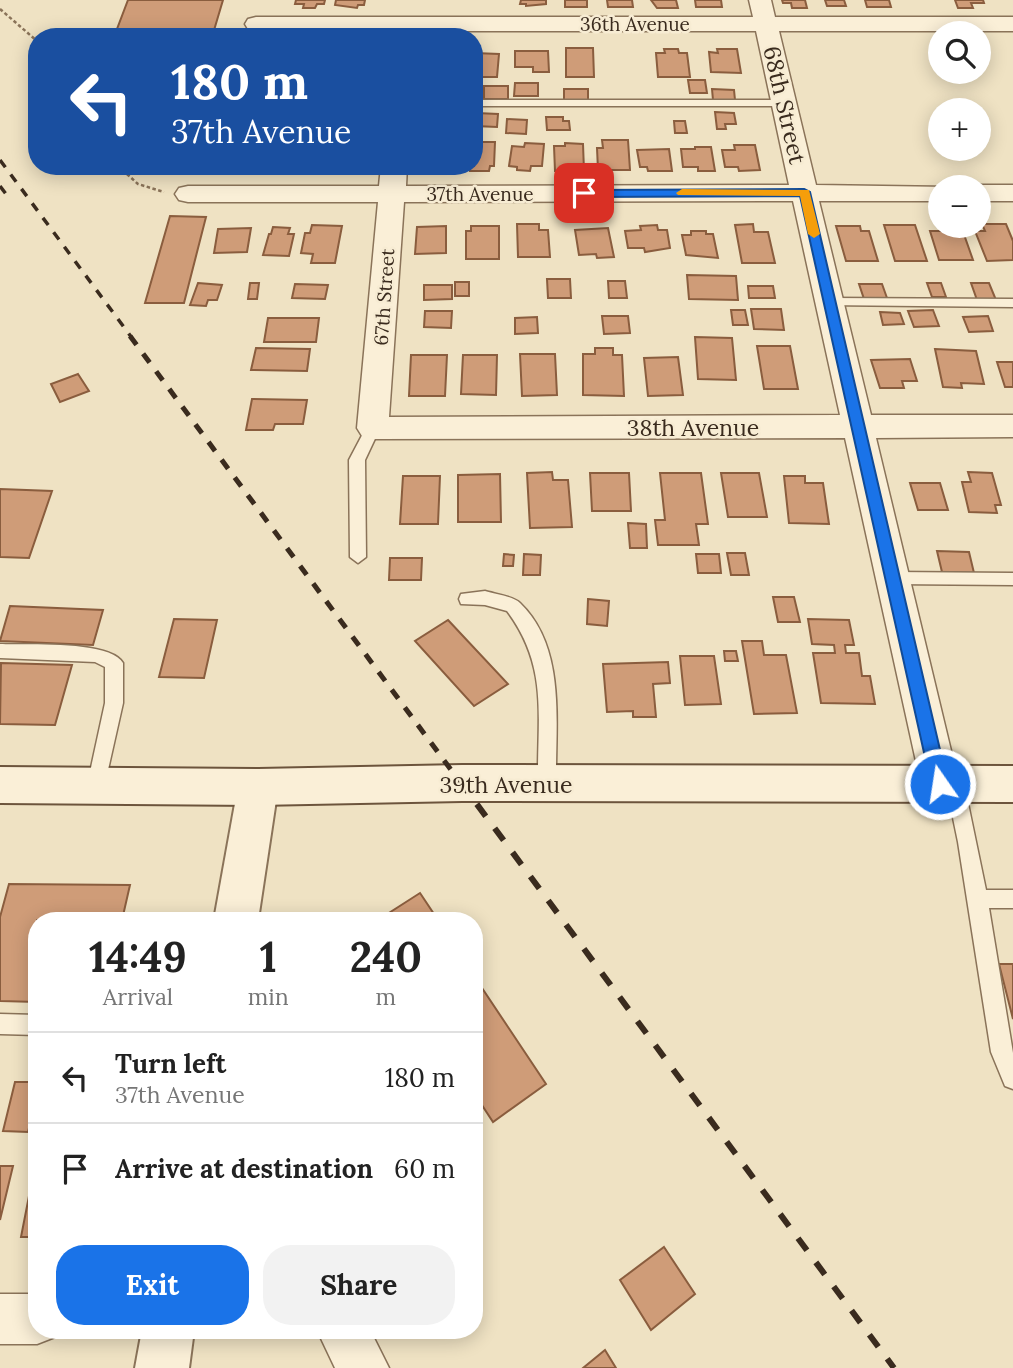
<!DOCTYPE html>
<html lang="en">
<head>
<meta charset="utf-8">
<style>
	:root { --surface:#fff; --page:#f2f2f2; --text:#222; --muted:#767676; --line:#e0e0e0; --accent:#1a73e8 }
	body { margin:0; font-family:Lora,serif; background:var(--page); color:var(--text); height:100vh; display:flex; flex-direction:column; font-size:26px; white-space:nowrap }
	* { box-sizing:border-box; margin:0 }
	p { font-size:23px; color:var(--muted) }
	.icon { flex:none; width:38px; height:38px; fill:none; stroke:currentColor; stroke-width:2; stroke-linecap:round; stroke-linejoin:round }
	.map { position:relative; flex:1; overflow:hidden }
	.details { position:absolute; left:28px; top:912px; width:455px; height:427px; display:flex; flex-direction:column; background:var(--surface); border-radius:28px; box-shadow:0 4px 18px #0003 }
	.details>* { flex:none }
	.top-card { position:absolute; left:28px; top:28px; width:455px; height:147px; border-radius:28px; box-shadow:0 4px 18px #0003; background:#1a4fa0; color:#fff; overflow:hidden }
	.buttons { position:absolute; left:928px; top:21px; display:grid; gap:14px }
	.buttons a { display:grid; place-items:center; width:63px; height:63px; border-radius:50%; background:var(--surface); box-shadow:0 4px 18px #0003; font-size:35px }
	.pin { position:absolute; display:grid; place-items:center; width:60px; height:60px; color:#fff; margin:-30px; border-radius:14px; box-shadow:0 4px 10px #0006 }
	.me { position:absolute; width:77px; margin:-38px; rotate:347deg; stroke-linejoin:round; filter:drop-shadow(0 0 5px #0008) }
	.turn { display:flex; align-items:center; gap:24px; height:147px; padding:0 28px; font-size:32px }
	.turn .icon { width:91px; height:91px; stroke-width:2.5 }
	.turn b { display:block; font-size:49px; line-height:60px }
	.eta { display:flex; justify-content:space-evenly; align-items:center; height:119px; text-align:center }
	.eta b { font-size:42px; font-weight:800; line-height:49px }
	.button { display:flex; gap:14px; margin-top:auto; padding:14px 28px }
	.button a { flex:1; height:80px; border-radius:28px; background:var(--accent); color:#fff; font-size:28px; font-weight:800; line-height:80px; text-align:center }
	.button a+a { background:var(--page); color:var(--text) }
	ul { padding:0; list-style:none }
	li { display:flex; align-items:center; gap:21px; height:91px; padding:0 28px; border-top:2px solid var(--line) }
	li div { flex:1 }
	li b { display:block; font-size:26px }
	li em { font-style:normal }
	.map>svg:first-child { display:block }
	.building { fill:#cf9c78; stroke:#8a5d3e; stroke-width:2 }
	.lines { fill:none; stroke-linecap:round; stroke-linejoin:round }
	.service-casing { stroke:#8a7359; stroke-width:3 }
	.minor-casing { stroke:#8a7359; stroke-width:3 }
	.tertiary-casing { stroke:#8a7359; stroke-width:4 }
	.secondary-casing { stroke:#6c543c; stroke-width:4 }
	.path { stroke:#8a7359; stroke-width:2.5; stroke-dasharray:3.5 2.5; stroke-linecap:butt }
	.service { fill:#faefd7; fill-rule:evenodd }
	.minor { fill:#faefd7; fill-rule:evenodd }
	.tertiary { fill:#faefd7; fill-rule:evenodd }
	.secondary { fill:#faefd7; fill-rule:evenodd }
	.rail-far2 { stroke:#3a2b1e; stroke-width:3.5; stroke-dasharray:9 9; stroke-linecap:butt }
	.rail-far1 { stroke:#3a2b1e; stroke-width:5; stroke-dasharray:11 11; stroke-linecap:butt }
	.rail { stroke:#3a2b1e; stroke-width:6; stroke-dasharray:15 15; stroke-linecap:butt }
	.route { fill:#1a73e8; stroke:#114b97; stroke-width:2 }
	.slow { fill:#f59e0b }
	.labels { text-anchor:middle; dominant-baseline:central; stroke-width:5; stroke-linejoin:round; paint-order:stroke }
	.far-street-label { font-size:19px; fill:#3a2b1e; stroke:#f7ecd3 }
	.street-label { font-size:23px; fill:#3a2b1e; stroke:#f7ecd3 }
</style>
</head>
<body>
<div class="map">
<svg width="1013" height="1368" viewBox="0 0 1013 1368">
	<rect width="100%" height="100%" fill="#efe2c3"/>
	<g class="building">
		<path d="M 128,0 L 223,0 L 212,37 L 129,37 L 132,29 L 117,29 Z"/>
		<path d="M 296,0 L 325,0 L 324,4 L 317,4 L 315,8 L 303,8 L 304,4 L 295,4 Z"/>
		<path d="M 336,0 L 365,0 L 364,5 L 358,5 L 357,8 L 335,5 Z"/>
		<path d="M 521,0 L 546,0 L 546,4 L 526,6 L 526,4 L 520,4 Z"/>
		<rect x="565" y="0" width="22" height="7"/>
		<path d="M 607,0 L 632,0 L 633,7 L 608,7 Z"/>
		<path d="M 651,0 L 676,0 L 678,8 L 657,8 Z"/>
		<path d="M 695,0 L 721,0 L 722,7 L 696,7 Z"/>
		<path d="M 782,0 L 805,0 L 807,8 L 792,8 L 791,3 L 783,3 Z"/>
		<path d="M 825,0 L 844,0 L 846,6 L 827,6 Z"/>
		<path d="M 865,0 L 889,0 L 891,7 L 867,7 Z"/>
		<path d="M 955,0 L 983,0 L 984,3 L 971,3 L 973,8 L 958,8 Z"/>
		<path d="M 566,48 L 593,48 L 594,77 L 566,77 Z"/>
		<path d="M 664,49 L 678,49 L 679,53 L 687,53 L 690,77 L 658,77 L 656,53 L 665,53 Z"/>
		<path d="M 717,49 L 737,49 L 741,73 L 711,72 L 709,52 L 718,53 Z"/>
		<path d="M 515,51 L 548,51 L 549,72 L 533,72 L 533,67 L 515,67 Z"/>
		<path d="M 474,53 L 499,54 L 497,77 L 474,77 Z"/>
		<path d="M 688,80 L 705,80 L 707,93 L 690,93 Z"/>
		<path d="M 515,83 L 538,83 L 538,96 L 514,96 Z"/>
		<rect x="484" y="86" width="24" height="13"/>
		<rect x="564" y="89" width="24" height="12"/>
		<path d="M 712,89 L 734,90 L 735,100 L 713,100 Z"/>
		<path d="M 715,112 L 734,113 L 736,124 L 725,124 L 726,129 L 717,129 Z"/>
		<path d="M 476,113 L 498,114 L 497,127 L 475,126 Z"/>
		<path d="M 546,117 L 563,117 L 563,121 L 569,121 L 570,130 L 547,130 Z"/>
		<path d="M 507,119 L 527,120 L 526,134 L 506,133 Z"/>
		<path d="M 674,121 L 685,121 L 687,133 L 675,133 Z"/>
		<path d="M 602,140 L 628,140 L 630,170 L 598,170 L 597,148 L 603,148 Z"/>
		<path d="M 474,142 L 495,142 L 494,166 L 490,166 L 489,171 L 470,171 L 470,166 L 474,166 Z"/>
		<path d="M 525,143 L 544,144 L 542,166 L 531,166 L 530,171 L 517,170 L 517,167 L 509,166 L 512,146 L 524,147 Z"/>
		<path d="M 565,143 L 583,144 L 584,171 L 555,171 L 554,146 L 565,146 Z"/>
		<path d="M 734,145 L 755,145 L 760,170 L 739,171 L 738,167 L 725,167 L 722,150 L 735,150 Z"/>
		<path d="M 695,147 L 711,147 L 715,171 L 698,171 L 698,167 L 683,167 L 681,149 L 695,149 Z"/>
		<path d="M 669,149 L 672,171 L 648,171 L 647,167 L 640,167 L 637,150 Z"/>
		<path d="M 194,166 L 221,166 L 219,174 L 191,174 Z"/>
		<path d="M 265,166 L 294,166 L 293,171 L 264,170 Z"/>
		<path d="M 170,216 L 206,217 L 184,303 L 145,303 Z"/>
		<path d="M 517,224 L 539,224 L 539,230 L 548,230 L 550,257 L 518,257 Z"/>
		<path d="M 753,224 L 754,232 L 768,232 L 775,263 L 742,263 L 735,225 Z"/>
		<path d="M 982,224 L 1006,224 L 1013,241 L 1013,260 L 987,261 L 975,231 L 985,231 Z"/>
		<path d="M 312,225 L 342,226 L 335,263 L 311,263 L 313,254 L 301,253 L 305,233 L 310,233 Z"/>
		<path d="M 657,225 L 658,230 L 667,230 L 670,248 L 645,252 L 644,248 L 628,248 L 625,231 L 641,230 L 640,226 Z"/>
		<path d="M 884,225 L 915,225 L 927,261 L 895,261 Z"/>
		<path d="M 446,226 L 446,253 L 415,254 L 417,227 Z"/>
		<path d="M 471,226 L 499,226 L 499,259 L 466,259 L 466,231 L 471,231 Z"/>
		<path d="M 836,226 L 860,226 L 861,231 L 869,231 L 878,261 L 846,261 Z"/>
		<path d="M 940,226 L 961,226 L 973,260 L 939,260 L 930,231 L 942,231 Z"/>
		<path d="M 273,227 L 290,228 L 288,234 L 294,234 L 289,256 L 263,255 L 269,234 L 271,234 Z"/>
		<path d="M 251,228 L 247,252 L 214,253 L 218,229 Z"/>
		<path d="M 608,228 L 614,257 L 597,258 L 596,254 L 579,255 L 575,230 Z"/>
		<path d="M 691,231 L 706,231 L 706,234 L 713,234 L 718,258 L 686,255 L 682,235 L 691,235 Z"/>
		<path d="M 687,275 L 736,276 L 738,300 L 689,299 Z"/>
		<path d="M 547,279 L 570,279 L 571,298 L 548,298 Z"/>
		<path d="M 608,281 L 625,281 L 627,298 L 609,298 Z"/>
		<rect x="455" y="282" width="14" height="14"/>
		<path d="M 198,283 L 222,285 L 217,300 L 208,300 L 206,306 L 190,305 Z"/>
		<path d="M 250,283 L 259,283 L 257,299 L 248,299 Z"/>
		<path d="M 927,283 L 941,283 L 946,297 L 932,297 Z"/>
		<path d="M 971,283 L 989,283 L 996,300 L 977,300 Z"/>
		<path d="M 295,284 L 328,285 L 325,299 L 292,298 Z"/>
		<path d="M 859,284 L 882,284 L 887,298 L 864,299 Z"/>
		<path d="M 424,285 L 452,285 L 452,299 L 424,300 Z"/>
		<path d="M 748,286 L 773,286 L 775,298 L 749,298 Z"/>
		<path d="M 751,309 L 781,309 L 784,330 L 754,329 Z"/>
		<path d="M 731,310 L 745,310 L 748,325 L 733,325 Z"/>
		<path d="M 933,310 L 939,326 L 914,327 L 908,311 Z"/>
		<path d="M 425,311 L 452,311 L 451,328 L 424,327 Z"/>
		<path d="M 880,312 L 900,313 L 904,324 L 883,325 Z"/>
		<path d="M 602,316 L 628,316 L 630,333 L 604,334 Z"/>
		<path d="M 988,316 L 993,331 L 969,332 L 963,317 Z"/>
		<path d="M 537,317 L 538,333 L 515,334 L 515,318 Z"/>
		<path d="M 268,318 L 319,318 L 316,342 L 264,342 Z"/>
		<path d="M 695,337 L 732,338 L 736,380 L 698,379 Z"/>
		<path d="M 757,346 L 790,346 L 798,389 L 764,389 Z"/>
		<path d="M 256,348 L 310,349 L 307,371 L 251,370 Z"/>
		<path d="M 595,348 L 613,348 L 613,355 L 622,355 L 624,396 L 583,395 L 583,354 L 595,354 Z"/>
		<path d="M 935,349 L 976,351 L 984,384 L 961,383 L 962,388 L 943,387 Z"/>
		<path d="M 520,354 L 555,354 L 557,395 L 522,396 Z"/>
		<path d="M 411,355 L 447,355 L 445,396 L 409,396 Z"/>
		<path d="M 463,355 L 497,355 L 496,395 L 461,394 Z"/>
		<path d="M 678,357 L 683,395 L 648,396 L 644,358 Z"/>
		<path d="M 910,359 L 917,381 L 902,381 L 904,388 L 880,388 L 871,360 Z"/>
		<path d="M 997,362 L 1013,362 L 1013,387 L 1005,387 Z"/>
		<path d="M 78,374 L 89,391 L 60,402 L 51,384 Z"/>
		<path d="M 252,399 L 307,400 L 303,424 L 275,424 L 273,430 L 246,430 Z"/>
		<path d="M 552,472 L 553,480 L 568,480 L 572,527 L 530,528 L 527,473 Z"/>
		<path d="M 968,472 L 992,473 L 1001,505 L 995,505 L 997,513 L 969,512 L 962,482 L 971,482 Z"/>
		<path d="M 590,473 L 629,473 L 631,511 L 592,511 Z"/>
		<path d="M 660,473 L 701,473 L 708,524 L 696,524 L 699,545 L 658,545 L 655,520 L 665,520 Z"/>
		<path d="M 721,473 L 759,473 L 767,517 L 728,517 Z"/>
		<path d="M 500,474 L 501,522 L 458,522 L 458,475 Z"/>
		<path d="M 403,476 L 440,476 L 438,524 L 400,524 Z"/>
		<path d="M 784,476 L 805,476 L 805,483 L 823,483 L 829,524 L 789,523 Z"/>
		<path d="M 910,483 L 940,483 L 948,510 L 918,510 Z"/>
		<path d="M 0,489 L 52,491 L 29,558 L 0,557 Z"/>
		<path d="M 628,523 L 646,524 L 647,548 L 630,548 Z"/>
		<path d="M 937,551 L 969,552 L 974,573 L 942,572 Z"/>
		<path d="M 727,553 L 745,553 L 749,575 L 731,575 Z"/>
		<path d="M 504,554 L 514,555 L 513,566 L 503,566 Z"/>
		<path d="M 524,554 L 541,555 L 540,575 L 523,575 Z"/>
		<path d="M 696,554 L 719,554 L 721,573 L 698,573 Z"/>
		<path d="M 390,558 L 422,558 L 421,580 L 389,580 Z"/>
		<path d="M 773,597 L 794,597 L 800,622 L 778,622 Z"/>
		<path d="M 588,599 L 609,601 L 607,626 L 587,624 Z"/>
		<path d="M 10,606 L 103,610 L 93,645 L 0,641 Z"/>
		<path d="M 174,619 L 217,620 L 204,678 L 159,677 Z"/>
		<path d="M 808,619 L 849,620 L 854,645 L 845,645 L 846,653 L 859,653 L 862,676 L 870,676 L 875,704 L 821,703 L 813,653 L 835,653 L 834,645 L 812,644 Z"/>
		<path d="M 448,620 L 508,684 L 474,706 L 415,641 Z"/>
		<path d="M 742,641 L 762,641 L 764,655 L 786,655 L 797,713 L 754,714 Z"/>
		<path d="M 724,651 L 736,651 L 738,661 L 725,661 Z"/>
		<path d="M 680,656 L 714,656 L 721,704 L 685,705 Z"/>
		<path d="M 668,662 L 670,683 L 653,684 L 656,717 L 633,717 L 633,711 L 607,712 L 603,664 Z"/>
		<path d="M 1,663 L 72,665 L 55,725 L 0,724 Z"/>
		<path d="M 9,884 L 130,885 L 122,920 L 37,920 L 37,1002 L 0,1001 L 0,917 Z"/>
		<path d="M 420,893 L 438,920 L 378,920 Z"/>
		<path d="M 999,964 L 1013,964 L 1013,1019 Z"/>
		<path d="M 474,976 L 546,1084 L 493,1122 L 474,1093 Z"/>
		<path d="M 15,1082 L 37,1082 L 37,1096 L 28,1132 L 3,1131 Z"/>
		<path d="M 37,1155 L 37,1237 L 21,1237 Z"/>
		<path d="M 0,1166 L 13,1166 L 0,1220 Z"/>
		<path d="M 664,1247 L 695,1294 L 651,1330 L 620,1280 Z"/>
		<path d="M 605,1350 L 616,1368 L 583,1368 Z"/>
	</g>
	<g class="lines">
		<g class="service-casing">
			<g id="service">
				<path d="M 474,100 L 784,100 L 790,103 L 784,106 L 474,106 Z"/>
				<path d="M 829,298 L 1013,299 L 1013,307 L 824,305 L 822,302 Z"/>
				<path d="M 373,423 L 380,428 L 365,460 L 366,557 L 358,563 L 350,557 L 349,460 L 368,424 Z"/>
				<path d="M 892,572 L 1013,573 L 1013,585 L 892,584 L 886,583 L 884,578 L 886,573 Z"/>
				<path d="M 485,591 C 495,594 513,596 520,603 C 567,648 555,725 556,783 L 554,789 L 547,791 L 540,789 L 538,783 C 537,717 549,667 507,611 L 485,605 L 461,604 L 459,599 L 461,594 Z"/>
				<path d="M 0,644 C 25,645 111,640 123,663 L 123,703 L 103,792 L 96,794 L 89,792 L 87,786 L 105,703 L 105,667 L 95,662 L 0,658 Z"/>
				<path d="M 955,776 L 962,778 L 964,784 L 986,890 L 1013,890 L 1013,908 L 989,908 L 1013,1053 L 1013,1089 L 1005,1086 L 991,1052 L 958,842 L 946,784 L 948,778 Z"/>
				<path d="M 0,1014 L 37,1015 L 37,1035 L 0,1034 Z"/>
			</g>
		</g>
		<g class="minor-casing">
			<g id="minor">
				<path d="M 749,0 L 771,0 L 775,17 L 1013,17 L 1013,31 L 779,31 L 816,185 L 949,187 L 940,187 L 940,201 L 819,201 L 871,415 L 1013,415 L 1013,437 L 876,438 L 959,784 L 954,796 L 940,801 L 926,796 L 921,784 L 845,438 L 373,439 L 362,436 L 357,428 L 378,202 L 188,202 L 179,200 L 175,194 L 179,188 L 188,186 L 379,186 L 381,166 L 407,166 L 406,186 L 789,185 L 756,31 L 256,31 L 248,29 L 245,24 L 248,19 L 256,17 L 753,17 ZM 793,201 L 840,415 L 389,417 L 404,202 Z"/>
				<path d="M 978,185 L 1013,185 L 1013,201 L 978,201 L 978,187 L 969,187 Z"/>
				<path d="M 0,1294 L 37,1294 L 37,1330 L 58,1330 L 55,1337 L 37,1344 L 0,1344 Z"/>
				<path d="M 317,1330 L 370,1330 L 389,1368 L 335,1368 Z"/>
			</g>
		</g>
		<g class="tertiary-casing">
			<g id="tertiary">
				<path d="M 258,769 L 272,774 L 278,787 L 258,920 L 214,920 L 238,787 L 244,774 Z"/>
				<path d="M 142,1330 L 194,1330 L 189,1368 L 135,1368 Z"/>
			</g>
		</g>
		<g class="secondary-casing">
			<path id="secondary" d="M 462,765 L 1013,766 L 1013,802 L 462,801 L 258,805 L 0,803 L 0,767 L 258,769 Z"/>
		</g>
		<g class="path">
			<path d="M 0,9 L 37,41"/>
			<path d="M 118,166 L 138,184 L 164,192"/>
		</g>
		<use href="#service" class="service"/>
		<use href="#minor" class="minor"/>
		<use href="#tertiary" class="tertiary"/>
		<use href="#secondary" class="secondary"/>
		<g class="rail-far2">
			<path d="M 0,160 L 132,338"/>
			<path d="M 0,186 L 6,194"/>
		</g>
		<path class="rail-far1" d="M 130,336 L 460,782"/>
		<path class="rail" d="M 459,780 L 894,1368"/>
	</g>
	<path class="route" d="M 804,189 L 810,192 L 948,784 L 946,789 L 940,791 L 934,789 L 931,784 L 800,196 L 584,197 L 579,193 L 584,190 Z"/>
	<path class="slow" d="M 682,189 L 809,190 L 820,234 L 814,238 L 808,234 L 800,196 L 678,195 L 676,193 Z"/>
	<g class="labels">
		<g class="far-street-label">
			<text x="635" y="24">36th Avenue</text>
			<text x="480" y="194">37th Avenue</text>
			<text transform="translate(384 297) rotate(-86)">67th Street</text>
		</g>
		<g class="street-label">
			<text transform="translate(785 105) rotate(77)">68th Street</text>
			<text x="693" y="427">38th Avenue</text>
			<text x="506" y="784">39th Avenue</text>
		</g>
	</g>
</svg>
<div class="buttons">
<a><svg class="icon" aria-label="search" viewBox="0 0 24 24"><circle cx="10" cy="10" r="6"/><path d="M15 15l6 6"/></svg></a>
<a>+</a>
<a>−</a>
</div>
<div class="pin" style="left:584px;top:193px;background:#d93025"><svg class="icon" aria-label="arrive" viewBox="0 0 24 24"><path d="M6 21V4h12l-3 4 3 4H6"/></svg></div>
<svg class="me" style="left:940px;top:784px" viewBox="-20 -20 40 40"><circle r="17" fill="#1a73e8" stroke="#fff" stroke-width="3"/><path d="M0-11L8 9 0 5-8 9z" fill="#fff"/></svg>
<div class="top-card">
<div class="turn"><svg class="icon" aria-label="left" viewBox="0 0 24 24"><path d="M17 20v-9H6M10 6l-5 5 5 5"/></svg><div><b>180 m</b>37th Avenue</div></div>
</div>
<section class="details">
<div class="eta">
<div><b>14:49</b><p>Arrival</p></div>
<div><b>1</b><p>min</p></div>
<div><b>240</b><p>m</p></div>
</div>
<ul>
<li><svg class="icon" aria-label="left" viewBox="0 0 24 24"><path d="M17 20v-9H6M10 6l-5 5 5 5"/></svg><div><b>Turn left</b><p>37th Avenue</p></div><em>180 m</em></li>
<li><svg class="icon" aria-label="arrive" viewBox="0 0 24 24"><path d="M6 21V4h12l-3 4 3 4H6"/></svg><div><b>Arrive at destination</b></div><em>60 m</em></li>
</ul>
<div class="button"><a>Exit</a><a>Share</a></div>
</section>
</div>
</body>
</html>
